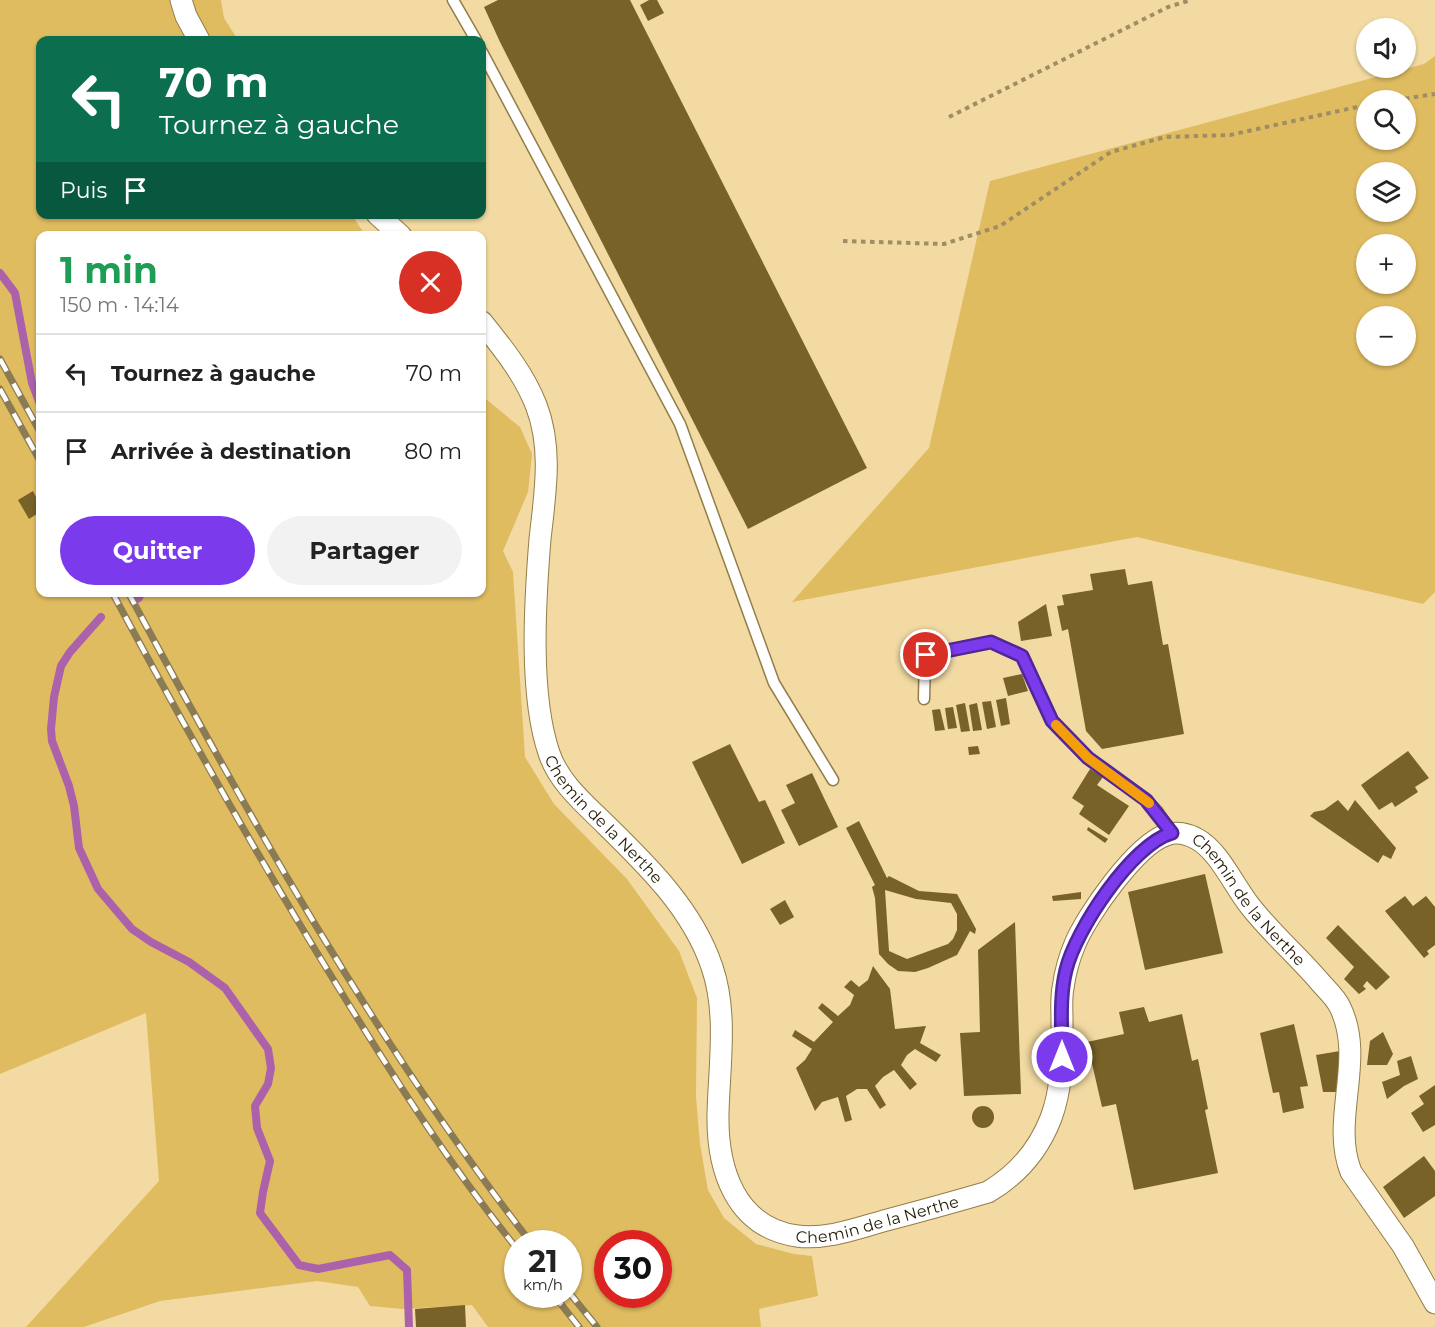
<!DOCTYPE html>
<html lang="fr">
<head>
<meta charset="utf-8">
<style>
	:root { --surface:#fff; --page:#f2f2f2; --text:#222; --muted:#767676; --line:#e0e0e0; --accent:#7c3aed }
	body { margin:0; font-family:Montserrat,sans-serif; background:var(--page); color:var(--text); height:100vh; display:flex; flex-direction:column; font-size:22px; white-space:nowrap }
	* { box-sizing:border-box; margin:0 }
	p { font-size:20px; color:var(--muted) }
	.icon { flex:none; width:33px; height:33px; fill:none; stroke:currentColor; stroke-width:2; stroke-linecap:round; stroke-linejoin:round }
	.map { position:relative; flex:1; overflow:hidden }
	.panel { position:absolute; left:36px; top:231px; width:450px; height:366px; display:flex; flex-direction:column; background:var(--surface); border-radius:12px; box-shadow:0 2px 4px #0004 }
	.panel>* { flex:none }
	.guide { position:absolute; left:36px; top:36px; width:450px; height:183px; border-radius:12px; box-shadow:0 2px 4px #0004; background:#0b6e4f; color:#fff; overflow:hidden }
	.controls { position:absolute; left:1356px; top:18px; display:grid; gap:12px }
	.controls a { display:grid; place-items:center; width:60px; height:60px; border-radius:50%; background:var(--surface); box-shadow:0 2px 4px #0004; font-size:30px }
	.speed { position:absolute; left:504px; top:1230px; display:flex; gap:12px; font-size:30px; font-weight:700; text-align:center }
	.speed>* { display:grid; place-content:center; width:78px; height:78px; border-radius:50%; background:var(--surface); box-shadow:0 2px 4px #0004; line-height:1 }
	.speed small { font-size:15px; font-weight:400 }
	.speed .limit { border:9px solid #d22; background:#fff; color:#111 }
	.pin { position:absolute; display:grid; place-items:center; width:51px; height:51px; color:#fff; margin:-26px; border:3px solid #fff; border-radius:50%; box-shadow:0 2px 6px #0007 }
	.me { position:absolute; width:66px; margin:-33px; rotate:0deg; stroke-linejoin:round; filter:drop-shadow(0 0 4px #0008) }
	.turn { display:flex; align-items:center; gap:21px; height:126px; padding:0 24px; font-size:27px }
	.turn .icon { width:78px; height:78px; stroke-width:2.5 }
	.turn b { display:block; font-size:42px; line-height:51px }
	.then { display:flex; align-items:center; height:57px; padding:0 24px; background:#0003; gap:12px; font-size:22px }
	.round { display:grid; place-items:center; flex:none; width:63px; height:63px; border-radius:32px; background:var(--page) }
	.overview { display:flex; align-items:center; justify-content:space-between; height:102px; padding:0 24px }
	h1 { font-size:36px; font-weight:700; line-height:45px; color:#1e9e55 }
	.primary-button { display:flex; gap:12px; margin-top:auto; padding:12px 24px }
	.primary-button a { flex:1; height:69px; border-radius:36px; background:var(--accent); color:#fff; font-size:24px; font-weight:700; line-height:69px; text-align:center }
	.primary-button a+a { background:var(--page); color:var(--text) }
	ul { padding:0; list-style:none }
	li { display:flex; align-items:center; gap:18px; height:78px; padding:0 24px; border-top:2px solid var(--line) }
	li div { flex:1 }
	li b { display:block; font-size:22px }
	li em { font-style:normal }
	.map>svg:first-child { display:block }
	.green { fill:#e0bc61; fill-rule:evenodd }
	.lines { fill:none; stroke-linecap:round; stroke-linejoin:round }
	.stream { stroke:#ac62aa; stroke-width:8 }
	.building { fill:#786228; fill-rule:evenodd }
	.lane-casing { stroke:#937e48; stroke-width:13 }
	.street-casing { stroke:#937e48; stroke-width:23 }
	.path { stroke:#9f8e63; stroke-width:4; stroke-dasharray:4.5 4.5; stroke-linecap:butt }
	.lane { stroke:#fff; stroke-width:10 }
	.street { stroke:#fff; stroke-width:21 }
	.rail-casing { stroke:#8b7b54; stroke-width:7 }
	.rail { stroke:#fdfdfd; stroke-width:4.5; stroke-dasharray:14; stroke-linecap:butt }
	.route-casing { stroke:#51269a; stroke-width:15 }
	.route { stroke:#7c3aed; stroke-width:10 }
	.slow { stroke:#f59e0b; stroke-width:10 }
	.labels { text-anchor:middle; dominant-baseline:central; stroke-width:6; stroke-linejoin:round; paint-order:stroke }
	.street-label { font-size:16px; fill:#231b05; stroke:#fdfdfd }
</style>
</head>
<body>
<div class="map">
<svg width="1435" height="1327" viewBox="0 0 1435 1327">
	<rect width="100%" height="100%" fill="#f2daa2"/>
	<g class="green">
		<path d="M 0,0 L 221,0 L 224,18 L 238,40 L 40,40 L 40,214 L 352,215 L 365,235 L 40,236 L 40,592 L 482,592 L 482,396 L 520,427 L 532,454 L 528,492 L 503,551 L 513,572 L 525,757 L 554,804 L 627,879 L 679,951 L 697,998 L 696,1097 L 700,1144 L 708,1190 L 724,1218 L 756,1244 L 794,1254 L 812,1256 L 818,1296 L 759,1309 L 761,1327 L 488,1327 L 472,1305 L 402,1309 L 370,1306 L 358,1287 L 317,1281 L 160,1301 L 84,1327 L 26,1327 L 159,1181 L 146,1013 L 0,1074 ZM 518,1244 L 568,1244 L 568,1294 L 518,1294 ZM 608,1244 L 658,1244 L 658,1294 L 608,1294 Z"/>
		<path d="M 1435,56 L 1435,592 L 1423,604 L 1137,537 L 792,602 L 929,448 L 990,181 L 1424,64 ZM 1366,100 L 1406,100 L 1406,140 L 1366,140 ZM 1366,172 L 1406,172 L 1406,212 L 1366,212 ZM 1366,244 L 1406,244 L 1406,284 L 1366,284 ZM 1366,316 L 1406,316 L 1406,356 L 1366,356 Z"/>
	</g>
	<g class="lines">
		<g class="stream">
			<path d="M 0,273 L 15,293 L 32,383 L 40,404"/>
			<path d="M 133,601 L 139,598 L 141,592"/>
			<path d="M 101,617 L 70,652 L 61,666 L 54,697 L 51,729 L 52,741 L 69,786 L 74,806 L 79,848 L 98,889 L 132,929 L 151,942 L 189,962 L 225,988 L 268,1049 L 271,1068 L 268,1084 L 255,1106 L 257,1128 L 270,1161 L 263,1192 L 260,1213 L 299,1265 L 318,1269 L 390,1255 L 407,1270 L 409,1327"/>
		</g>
	</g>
	<g class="building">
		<path d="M 498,0 L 630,0 L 867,468 L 748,529 L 500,42 L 484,7 Z"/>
		<path d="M 649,0 L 657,0 L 664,13 L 648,21 L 640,5 Z"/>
		<path d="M 33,491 L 40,505 L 40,512 L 29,519 L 18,500 Z"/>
		<path d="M 1125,569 L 1128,585 L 1152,581 L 1163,645 L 1168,644 L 1184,734 L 1102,749 L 1086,731 L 1068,629 L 1062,631 L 1057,606 L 1064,605 L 1062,595 L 1093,590 L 1090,574 Z"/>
		<path d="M 1046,604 L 1052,636 L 1021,641 L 1018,622 Z"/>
		<path d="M 1022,674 L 1028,691 L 1008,696 L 1003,678 Z"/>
		<path d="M 1006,698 L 1010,724 L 1001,726 L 996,700 Z"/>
		<path d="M 991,701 L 996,727 L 987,729 L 982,702 Z"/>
		<path d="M 965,703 L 970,731 L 961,732 L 956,705 Z"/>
		<path d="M 977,703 L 982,730 L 973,731 L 969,705 Z"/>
		<path d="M 953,707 L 957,728 L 948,729 L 945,708 Z"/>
		<path d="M 940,709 L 945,730 L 935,731 L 932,710 Z"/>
		<path d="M 730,744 L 759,802 L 765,800 L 785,843 L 742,864 L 692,762 Z"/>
		<path d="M 978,746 L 980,754 L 969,755 L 968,747 Z"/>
		<path d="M 1408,751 L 1429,778 L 1415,787 L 1418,792 L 1395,807 L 1392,802 L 1379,810 L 1361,785 Z"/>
		<path d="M 1090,769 L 1103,777 L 1097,785 L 1129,806 L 1109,835 L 1079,814 L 1084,806 L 1072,798 Z"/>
		<path d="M 812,773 L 838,827 L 799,846 L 781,810 L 795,803 L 786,785 Z"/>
		<path d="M 1338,800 L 1348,811 L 1355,800 L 1396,848 L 1391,859 L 1383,855 L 1378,863 L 1310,816 L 1314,812 L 1324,810 Z"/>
		<path d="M 859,821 L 887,878 L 889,876 L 919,891 L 957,894 L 976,929 L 975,934 L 970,931 L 957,955 L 928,968 L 915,972 L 898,971 L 888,964 L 879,954 L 875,898 L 872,887 L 875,885 L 846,828 ZM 885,890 L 916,899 L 951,903 L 957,914 L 957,930 L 953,939 L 948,944 L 907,959 L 889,951 Z"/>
		<path d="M 1088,827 L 1108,839 L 1105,843 L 1087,830 Z"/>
		<path d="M 1205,874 L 1223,953 L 1145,970 L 1128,892 Z"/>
		<path d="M 1081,892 L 1081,899 L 1053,901 L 1052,896 Z"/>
		<path d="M 1405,896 L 1413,906 L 1426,896 L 1435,907 L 1435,945 L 1427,951 L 1429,954 L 1424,958 L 1385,911 Z"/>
		<path d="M 785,900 L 794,917 L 780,925 L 770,909 Z"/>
		<path d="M 1015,922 L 1021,1094 L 964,1096 L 960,1033 L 980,1032 L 978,950 Z"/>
		<path d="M 1338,925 L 1390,977 L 1376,990 L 1367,981 L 1363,986 L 1366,989 L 1359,994 L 1344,979 L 1354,967 L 1326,938 Z"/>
		<path d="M 873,966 L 890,989 L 895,1029 L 926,1026 L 920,1043 L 941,1055 L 936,1062 L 915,1049 L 907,1055 L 901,1065 L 917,1084 L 910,1090 L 894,1070 L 883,1077 L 875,1086 L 886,1105 L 880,1109 L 867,1089 L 857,1089 L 846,1096 L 852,1120 L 845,1122 L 838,1097 L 822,1102 L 815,1111 L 796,1068 L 805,1060 L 812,1049 L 792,1036 L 795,1030 L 814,1042 L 833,1022 L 818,1008 L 822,1003 L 838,1016 L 850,1005 L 854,995 L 844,987 L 851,980 L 859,987 L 868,980 Z"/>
		<path d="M 1144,1007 L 1149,1022 L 1182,1014 L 1192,1061 L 1198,1059 L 1208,1109 L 1205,1110 L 1218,1173 L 1134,1190 L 1116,1104 L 1102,1107 L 1087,1042 L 1124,1034 L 1119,1012 Z"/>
		<path d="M 1294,1024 L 1308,1086 L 1300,1087 L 1304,1108 L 1283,1113 L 1279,1092 L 1273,1093 L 1260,1033 Z"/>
		<path d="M 1383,1032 L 1393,1054 L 1387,1065 L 1367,1065 L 1370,1041 Z"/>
		<path d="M 1340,1051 L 1339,1092 L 1323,1092 L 1316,1055 Z"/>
		<path d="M 1411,1056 L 1418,1079 L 1404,1086 L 1387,1099 L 1382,1082 L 1400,1075 L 1397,1061 Z"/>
		<path d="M 1435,1085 L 1435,1125 L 1423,1132 L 1411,1113 L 1424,1104 L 1419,1096 Z"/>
		<circle cx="983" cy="1117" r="11"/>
		<path d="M 1424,1156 L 1435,1171 L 1435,1196 L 1404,1218 L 1383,1187 Z"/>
		<path d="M 465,1305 L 466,1327 L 416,1327 L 415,1309 Z"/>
	</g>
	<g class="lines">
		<g class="lane-casing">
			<g id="lane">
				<path d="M 453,0 L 476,40"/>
				<path d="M 482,52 L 680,424 L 774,683 L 833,780"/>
				<path d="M 924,699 L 925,655 L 991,642 L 1022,656 L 1052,721 L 1088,758 L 1146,800 L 1157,811 L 1172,833"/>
			</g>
		</g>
		<g class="street-casing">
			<g id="street">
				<path d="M 181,0 L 186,16 L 199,40"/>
				<path d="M 377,214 L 401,236"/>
				<path id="s1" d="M 482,322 C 502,347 524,374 536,405 C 553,448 545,494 540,539 C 535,601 529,694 549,753 C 559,783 585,804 606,825 C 648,866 693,910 712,967 C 728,1013 719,1067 718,1114 C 717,1169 735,1227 797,1236 C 827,1240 858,1228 887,1220 C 921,1211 954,1202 988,1192 C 1017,1175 1039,1149 1051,1118 C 1063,1086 1062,1053 1062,1019 C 1062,1009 1061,998 1063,988 C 1065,973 1069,958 1075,944 C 1087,915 1136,845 1166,835 C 1176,831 1188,834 1197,839 C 1219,851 1234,886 1250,906 C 1271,933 1298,956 1320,982 C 1327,990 1336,998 1340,1007 C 1366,1060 1330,1119 1351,1172 L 1403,1246 L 1435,1303"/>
			</g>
		</g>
		<g class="path">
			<path d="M 1396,100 L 1435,94"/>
			<path d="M 949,117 L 1168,7 L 1191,0"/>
			<path d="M 843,241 L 944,244 L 1000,226 L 1111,152 L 1165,137 L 1230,135 L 1366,105"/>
		</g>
		<use href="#lane" class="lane"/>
		<use href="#street" class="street"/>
		<g class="rail-casing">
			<g id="rail">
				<path d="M 0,359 L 40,432"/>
				<path d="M 0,389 L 40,461"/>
				<path d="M 112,592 C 184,726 258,858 338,987 C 394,1078 451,1167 518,1250"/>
				<path d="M 128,592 C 248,816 376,1043 532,1244"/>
				<path d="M 568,1291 L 597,1327"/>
				<path d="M 553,1294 L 579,1327"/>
			</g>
		</g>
		<use href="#rail" class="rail"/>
	</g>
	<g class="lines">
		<g class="route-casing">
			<path id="route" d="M 926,655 L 991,642 L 1022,656 L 1052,721 L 1088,758 L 1146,800 L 1172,833 C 1132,844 1075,931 1066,970 C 1059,998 1062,1028 1062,1057"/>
		</g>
		<use href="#route" class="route"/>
		<path class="slow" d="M 1056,725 L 1088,758 L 1149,803"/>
	</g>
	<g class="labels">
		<g class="street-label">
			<text stroke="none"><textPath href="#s1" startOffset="537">Chemin de la Nerthe</textPath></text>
			<text stroke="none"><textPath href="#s1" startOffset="1760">Chemin de la Nerthe</textPath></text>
			<text stroke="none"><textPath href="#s1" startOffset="1113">Chemin de la Nerthe</textPath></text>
		</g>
	</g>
</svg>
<div class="controls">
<a><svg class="icon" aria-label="sound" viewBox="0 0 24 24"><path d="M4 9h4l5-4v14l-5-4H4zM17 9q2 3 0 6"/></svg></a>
<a><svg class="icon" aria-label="search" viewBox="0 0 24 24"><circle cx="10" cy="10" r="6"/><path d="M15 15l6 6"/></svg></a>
<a><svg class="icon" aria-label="layers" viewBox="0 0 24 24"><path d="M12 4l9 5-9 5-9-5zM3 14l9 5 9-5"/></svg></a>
<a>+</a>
<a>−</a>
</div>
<div class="speed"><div>21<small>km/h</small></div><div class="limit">30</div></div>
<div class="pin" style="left:926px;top:655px;background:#d93025"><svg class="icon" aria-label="arrive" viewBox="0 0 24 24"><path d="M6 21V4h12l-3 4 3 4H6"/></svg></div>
<svg class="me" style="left:1062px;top:1057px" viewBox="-20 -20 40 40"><circle r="17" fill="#7c3aed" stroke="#fff" stroke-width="3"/><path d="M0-11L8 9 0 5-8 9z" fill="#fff"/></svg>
<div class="guide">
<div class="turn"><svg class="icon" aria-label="left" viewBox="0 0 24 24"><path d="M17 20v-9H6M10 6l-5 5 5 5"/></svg><div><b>70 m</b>Tournez à gauche</div></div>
<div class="then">Puis<svg class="icon" aria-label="arrive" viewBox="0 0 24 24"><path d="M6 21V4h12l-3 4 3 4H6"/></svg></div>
</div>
<section class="panel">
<div class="overview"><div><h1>1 min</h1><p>150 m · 14:14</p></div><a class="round" style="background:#d93025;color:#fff"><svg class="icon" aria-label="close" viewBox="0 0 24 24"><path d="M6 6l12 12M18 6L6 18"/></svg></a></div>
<ul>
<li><svg class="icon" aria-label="left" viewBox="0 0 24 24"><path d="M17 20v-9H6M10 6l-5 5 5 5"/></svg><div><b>Tournez à gauche</b></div><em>70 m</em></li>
<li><svg class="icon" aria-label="arrive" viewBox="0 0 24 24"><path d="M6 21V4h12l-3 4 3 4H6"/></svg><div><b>Arrivée à destination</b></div><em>80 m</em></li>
</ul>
<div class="primary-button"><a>Quitter</a><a>Partager</a></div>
</section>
</div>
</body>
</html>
